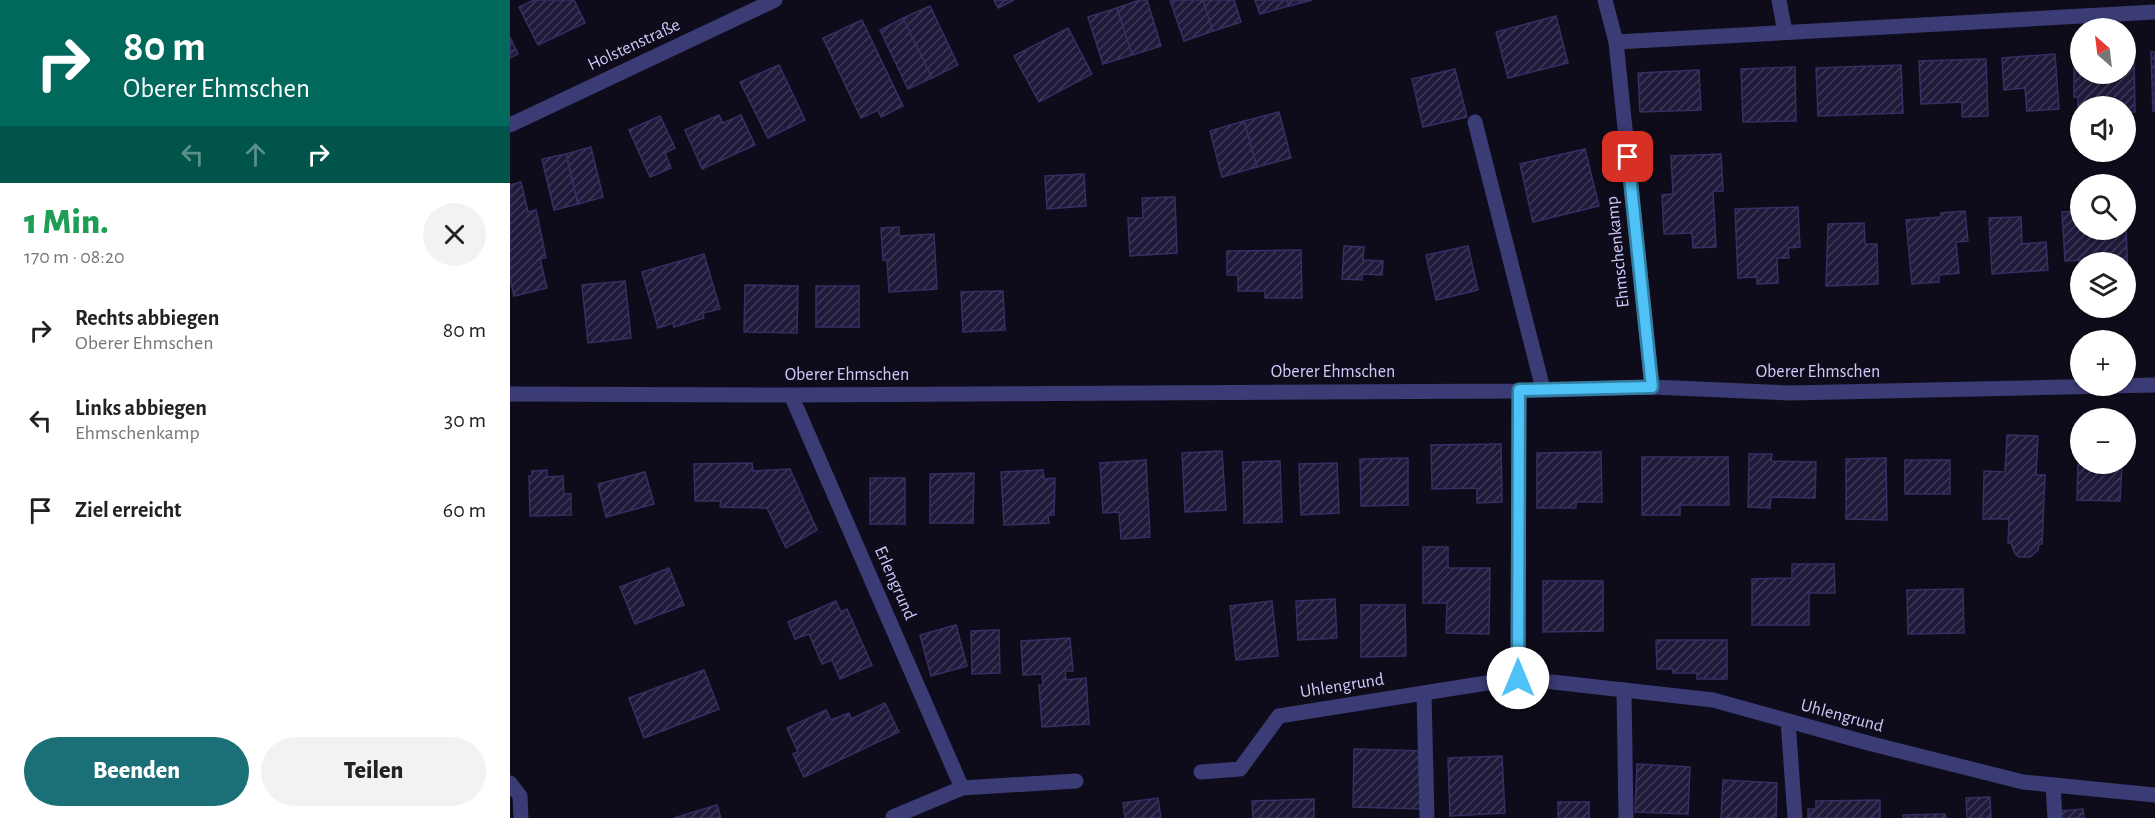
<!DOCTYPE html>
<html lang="de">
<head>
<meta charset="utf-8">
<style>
	:root { --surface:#fff; --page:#f2f2f2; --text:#222; --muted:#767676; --accent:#1b7077 }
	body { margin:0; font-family:"Alegreya Sans",sans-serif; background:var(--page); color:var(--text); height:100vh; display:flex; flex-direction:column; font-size:22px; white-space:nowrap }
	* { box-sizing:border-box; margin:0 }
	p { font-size:20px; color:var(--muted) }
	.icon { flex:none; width:33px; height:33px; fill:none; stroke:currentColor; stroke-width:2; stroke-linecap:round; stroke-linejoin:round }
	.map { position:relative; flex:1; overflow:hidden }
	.sheet { display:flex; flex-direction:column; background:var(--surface); width:510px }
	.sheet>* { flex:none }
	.top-card { background:#00695c; color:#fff; overflow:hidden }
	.needle { width:39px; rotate:332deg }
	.controls { position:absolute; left:1560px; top:18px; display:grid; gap:12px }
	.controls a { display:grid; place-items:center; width:66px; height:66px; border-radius:50%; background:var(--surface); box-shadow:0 2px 4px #0004; font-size:30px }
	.pin { position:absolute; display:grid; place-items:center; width:51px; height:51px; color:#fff; margin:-26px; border-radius:12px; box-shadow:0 3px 9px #0006 }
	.me { position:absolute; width:66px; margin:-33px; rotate:0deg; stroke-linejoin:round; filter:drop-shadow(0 0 4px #0008) }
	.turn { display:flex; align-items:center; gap:21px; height:126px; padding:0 24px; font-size:27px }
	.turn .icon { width:78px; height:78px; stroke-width:2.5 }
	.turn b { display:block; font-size:42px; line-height:51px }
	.lanes { display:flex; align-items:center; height:57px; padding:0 24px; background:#0003; justify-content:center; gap:30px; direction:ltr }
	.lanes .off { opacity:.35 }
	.round { display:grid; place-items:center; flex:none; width:63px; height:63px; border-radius:32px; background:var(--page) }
	.overview { display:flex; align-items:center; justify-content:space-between; height:102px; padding:0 24px }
	h1 { font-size:36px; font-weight:800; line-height:45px; color:#1e9e55 }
	.primary-button { display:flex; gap:12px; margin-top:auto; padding:12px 24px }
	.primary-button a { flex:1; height:69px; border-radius:36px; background:var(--accent); color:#fff; font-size:24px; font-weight:800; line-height:69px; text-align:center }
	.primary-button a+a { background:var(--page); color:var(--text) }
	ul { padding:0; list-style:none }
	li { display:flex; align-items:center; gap:18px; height:90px; padding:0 24px }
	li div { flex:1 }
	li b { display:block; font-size:22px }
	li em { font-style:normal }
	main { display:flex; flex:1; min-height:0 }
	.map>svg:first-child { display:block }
	.building { fill:url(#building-hatch); stroke:#372e63; stroke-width:1.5 }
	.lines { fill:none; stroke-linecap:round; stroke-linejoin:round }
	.service { stroke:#3b3b75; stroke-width:15 }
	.minor { stroke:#3b3b75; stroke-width:15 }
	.route-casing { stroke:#337fa1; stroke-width:15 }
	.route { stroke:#4fc3f7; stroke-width:10 }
	.labels { text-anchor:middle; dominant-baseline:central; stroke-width:6; stroke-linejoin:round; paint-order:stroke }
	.street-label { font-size:18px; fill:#cecafb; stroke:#0e0c1a }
</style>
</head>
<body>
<main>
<section class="sheet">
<div class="top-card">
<div class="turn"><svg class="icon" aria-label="right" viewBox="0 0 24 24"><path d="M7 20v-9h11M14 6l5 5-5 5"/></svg><div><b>80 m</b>Oberer Ehmschen</div></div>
<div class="lanes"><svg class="icon off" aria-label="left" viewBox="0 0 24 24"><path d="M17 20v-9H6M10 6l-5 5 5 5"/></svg><svg class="icon off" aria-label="ahead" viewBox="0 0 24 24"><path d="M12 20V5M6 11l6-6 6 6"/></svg><svg class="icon" aria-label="right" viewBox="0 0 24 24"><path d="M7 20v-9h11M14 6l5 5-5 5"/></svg></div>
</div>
<div class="overview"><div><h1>1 Min.</h1><p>170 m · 08:20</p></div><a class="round"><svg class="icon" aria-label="close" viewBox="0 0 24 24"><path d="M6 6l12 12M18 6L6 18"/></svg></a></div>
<ul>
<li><svg class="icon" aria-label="right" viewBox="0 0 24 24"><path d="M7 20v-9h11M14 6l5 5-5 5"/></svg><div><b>Rechts abbiegen</b><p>Oberer Ehmschen</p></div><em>80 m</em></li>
<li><svg class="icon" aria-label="left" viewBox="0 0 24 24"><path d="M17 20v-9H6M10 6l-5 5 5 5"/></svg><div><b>Links abbiegen</b><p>Ehmschenkamp</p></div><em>30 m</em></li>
<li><svg class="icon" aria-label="arrive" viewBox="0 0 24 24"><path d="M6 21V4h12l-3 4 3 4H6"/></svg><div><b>Ziel erreicht</b></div><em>60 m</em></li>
</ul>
<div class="primary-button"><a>Beenden</a><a>Teilen</a></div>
</section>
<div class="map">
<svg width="1645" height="818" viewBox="0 0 1645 818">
	<defs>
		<pattern id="building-hatch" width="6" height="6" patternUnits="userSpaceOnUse" patternTransform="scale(1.5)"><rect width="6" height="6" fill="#1f1a39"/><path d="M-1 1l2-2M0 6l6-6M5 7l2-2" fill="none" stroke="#3e3a57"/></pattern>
	</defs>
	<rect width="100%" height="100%" fill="#0e0c1a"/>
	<g class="building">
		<path d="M 24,0 L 64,0 L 75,23 L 28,45 L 9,7 Z"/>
		<path d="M 484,0 L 504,0 L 488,8 Z"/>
		<path d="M 630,0 L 637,0 L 651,46 L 622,55 L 607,8 Z"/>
		<path d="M 660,0 L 693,0 L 703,31 L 674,41 Z"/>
		<path d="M 693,0 L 724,0 L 731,22 L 703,31 Z"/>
		<path d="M 745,0 L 777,0 L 779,6 L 750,14 Z"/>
		<path d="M 777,0 L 802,0 L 779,6 Z"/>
		<path d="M 420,6 L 448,65 L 422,78 L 393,18 Z"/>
		<path d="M 607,8 L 622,55 L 593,64 L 578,17 Z"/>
		<path d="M 1046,16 L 1058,63 L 998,78 L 986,32 Z"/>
		<path d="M 393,18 L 422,78 L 398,89 L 370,30 Z"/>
		<path d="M 352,20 L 393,106 L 371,117 L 368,110 L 351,118 L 313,38 Z"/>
		<path d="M 558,28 L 582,74 L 529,102 L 504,56 Z"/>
		<path d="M 0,37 L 8,54 L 0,58 Z"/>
		<path d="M 1641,52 L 1645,52 L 1645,111 L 1643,111 Z"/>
		<path d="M 1616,53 L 1624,53 L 1625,112 L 1616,112 L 1616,106 L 1568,109 L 1568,97 L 1564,97 L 1564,54 L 1570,54 L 1570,74 L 1616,74 Z"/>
		<path d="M 1545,54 L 1549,109 L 1517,111 L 1515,88 L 1494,90 L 1492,58 Z"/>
		<path d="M 1476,59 L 1478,116 L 1452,117 L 1452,102 L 1411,104 L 1409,61 Z"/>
		<path d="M 269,65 L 295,120 L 258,138 L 230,82 Z"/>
		<path d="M 1391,65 L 1393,113 L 1308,116 L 1306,68 Z"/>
		<path d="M 1285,67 L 1286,121 L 1233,122 L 1231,69 Z"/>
		<path d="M 945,69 L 957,117 L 913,127 L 902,79 Z"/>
		<path d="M 1189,70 L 1191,110 L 1130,112 L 1128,73 Z"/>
		<path d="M 769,112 L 781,158 L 747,167 L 734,121 Z"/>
		<path d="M 209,115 L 213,123 L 231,115 L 245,145 L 192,169 L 175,130 Z"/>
		<path d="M 150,116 L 165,148 L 155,153 L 161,168 L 140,177 L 119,130 Z"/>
		<path d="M 734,121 L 747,167 L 712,177 L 700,131 Z"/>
		<path d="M 81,147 L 93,197 L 68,204 L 56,154 Z"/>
		<path d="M 1075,149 L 1089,206 L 1023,222 L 1010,164 Z"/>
		<path d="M 56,154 L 68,204 L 44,210 L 32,159 Z"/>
		<path d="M 1211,154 L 1213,191 L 1203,191 L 1206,247 L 1183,248 L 1182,233 L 1154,234 L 1152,195 L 1163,194 L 1161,156 Z"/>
		<path d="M 574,174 L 576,206 L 537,209 L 535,176 Z"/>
		<path d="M 11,182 L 18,212 L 26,210 L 36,258 L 30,259 L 37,288 L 4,296 L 0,278 L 0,185 Z"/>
		<path d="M 665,197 L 667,253 L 620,256 L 618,218 L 633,218 L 632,198 Z"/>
		<path d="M 1288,207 L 1290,247 L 1278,248 L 1279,258 L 1267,258 L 1268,283 L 1247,284 L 1247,277 L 1228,278 L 1225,209 Z"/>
		<path d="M 1455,211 L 1458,241 L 1446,242 L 1449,273 L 1429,275 L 1429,282 L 1402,284 L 1396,220 L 1431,217 L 1431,213 Z"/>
		<path d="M 1570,211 L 1570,230 L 1616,230 L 1616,226 L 1618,279 L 1616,279 L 1616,262 L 1595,262 L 1595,259 L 1555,261 L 1552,212 Z"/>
		<path d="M 1511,217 L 1512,244 L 1536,242 L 1538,270 L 1482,274 L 1479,218 Z"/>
		<path d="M 1354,223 L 1355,244 L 1367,244 L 1368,284 L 1316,286 L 1318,224 Z"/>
		<path d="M 389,227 L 389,236 L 424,234 L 427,289 L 379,292 L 377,260 L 373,260 L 371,228 Z"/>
		<path d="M 834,246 L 854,247 L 853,260 L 873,261 L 872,275 L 852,274 L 852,280 L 832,279 Z"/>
		<path d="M 958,246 L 968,290 L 926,300 L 916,255 Z"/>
		<path d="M 791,250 L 792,298 L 755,298 L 755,291 L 728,291 L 728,275 L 717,275 L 717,251 Z"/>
		<path d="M 194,254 L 210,309 L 193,313 L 194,318 L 164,327 L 163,323 L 148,328 L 132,272 Z"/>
		<path d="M 115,281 L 121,338 L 78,343 L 72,285 Z"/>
		<path d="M 235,285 L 288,286 L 287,333 L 234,332 Z"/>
		<rect x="306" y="286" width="43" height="41"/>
		<path d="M 493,291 L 495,330 L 453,332 L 451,292 Z"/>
		<path d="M 1497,435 L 1528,436 L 1526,475 L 1535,475 L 1532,544 L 1529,544 L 1528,550 L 1520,557 L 1509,557 L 1505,554 L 1501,543 L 1498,543 L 1499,519 L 1473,519 L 1474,471 L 1495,472 Z"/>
		<path d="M 991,444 L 992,502 L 967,503 L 967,488 L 922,489 L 921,445 Z"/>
		<path d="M 712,451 L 716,510 L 675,512 L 672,453 Z"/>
		<path d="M 1091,452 L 1092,502 L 1066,502 L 1066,508 L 1027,508 L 1027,453 Z"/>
		<path d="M 1239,454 L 1262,454 L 1261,461 L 1306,462 L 1305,498 L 1261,497 L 1260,508 L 1238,507 Z"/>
		<path d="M 1132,457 L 1218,457 L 1219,505 L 1170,505 L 1170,515 L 1132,515 Z"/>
		<path d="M 898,458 L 898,505 L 851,506 L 850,459 Z"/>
		<path d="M 1376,458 L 1377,520 L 1336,519 L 1336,459 Z"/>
		<path d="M 636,460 L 640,537 L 611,539 L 609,512 L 593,513 L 590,463 Z"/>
		<rect x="1395" y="460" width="45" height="34"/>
		<path d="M 770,461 L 772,522 L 734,523 L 733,462 Z"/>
		<path d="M 1568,462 L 1612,464 L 1610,501 L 1567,500 Z"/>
		<path d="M 242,463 L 243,471 L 280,469 L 307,530 L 276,548 L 257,508 L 210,507 L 211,501 L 185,501 L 184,464 Z"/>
		<path d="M 827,463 L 829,513 L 791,515 L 789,464 Z"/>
		<path d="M 37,470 L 37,477 L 53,476 L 54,494 L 61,494 L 61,515 L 20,516 L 19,476 L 22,476 L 22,471 Z"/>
		<path d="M 533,470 L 534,479 L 545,478 L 544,515 L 538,515 L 539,523 L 494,525 L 491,472 Z"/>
		<path d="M 135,472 L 144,504 L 96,517 L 88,484 Z"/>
		<path d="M 464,473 L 463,523 L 420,523 L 420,474 Z"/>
		<rect x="360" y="478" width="35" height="46"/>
		<path d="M 913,547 L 938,547 L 938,568 L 980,568 L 979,634 L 936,633 L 937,603 L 913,603 Z"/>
		<path d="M 1282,564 L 1324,564 L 1325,593 L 1299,593 L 1299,625 L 1242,625 L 1242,579 L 1282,578 Z"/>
		<path d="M 159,568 L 174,605 L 125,624 L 110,587 Z"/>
		<path d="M 1033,581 L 1093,581 L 1093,631 L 1033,632 Z"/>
		<path d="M 1453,589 L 1454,633 L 1398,634 L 1397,590 Z"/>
		<path d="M 825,599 L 827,638 L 788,640 L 786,601 Z"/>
		<path d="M 326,601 L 331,612 L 337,609 L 362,665 L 330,679 L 322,660 L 312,664 L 299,634 L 285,639 L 278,622 Z"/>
		<path d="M 762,601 L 768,656 L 726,660 L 720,606 Z"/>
		<path d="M 851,605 L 895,605 L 896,656 L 851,657 Z"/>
		<path d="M 446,625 L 457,666 L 421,676 L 410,635 Z"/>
		<path d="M 489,630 L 490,673 L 462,674 L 461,631 Z"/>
		<path d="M 560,638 L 563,671 L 555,671 L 556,680 L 576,678 L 579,724 L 532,727 L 529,685 L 533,685 L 532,674 L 513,675 L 511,641 Z"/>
		<path d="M 1146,640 L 1217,640 L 1217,679 L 1187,679 L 1187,673 L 1163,673 L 1163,669 L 1147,669 Z"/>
		<path d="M 194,670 L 209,709 L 134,738 L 119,698 Z"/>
		<path d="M 375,703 L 389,732 L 294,777 L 283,754 L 288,752 L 277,728 L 316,710 L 321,720 L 339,713 L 341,719 Z"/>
		<path d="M 844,749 L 914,751 L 913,809 L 843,807 Z"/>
		<path d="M 992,756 L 995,813 L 940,816 L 938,758 Z"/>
		<path d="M 1127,764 L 1180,767 L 1178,814 L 1125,812 Z"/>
		<path d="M 1213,780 L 1267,783 L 1266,818 L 1211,818 Z"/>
		<path d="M 1480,797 L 1481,818 L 1457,818 L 1456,798 Z"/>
		<path d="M 648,798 L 651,818 L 615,818 L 613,803 Z"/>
		<path d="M 804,799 L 804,818 L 743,818 L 742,801 Z"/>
		<path d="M 1370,800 L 1370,818 L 1298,818 L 1298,809 L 1306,809 L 1306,801 Z"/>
		<rect x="1048" y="802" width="31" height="16"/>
		<path d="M 207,805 L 211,818 L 164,818 Z"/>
		<path d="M 1573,809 L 1574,818 L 1550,818 L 1550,811 Z"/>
		<path d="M 1435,814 L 1436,818 L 1393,818 L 1393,815 Z"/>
	</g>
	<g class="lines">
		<g class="service">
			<path d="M 1095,0 L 1106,42"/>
			<path d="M 1269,0 L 1275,32"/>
			<path d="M 965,122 L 1033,389"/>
			<path d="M 1114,690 L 1116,818"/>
			<path d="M 914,693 L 917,818"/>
			<path d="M 1278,721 L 1285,818"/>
			<path d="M 691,772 L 730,769 L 769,716"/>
			<path d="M 1543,785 L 1545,818"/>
		</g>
		<g class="minor">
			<path d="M 0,125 L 265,0"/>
			<path d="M 1142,387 L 1106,42 L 1645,12"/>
			<path d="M 0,394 L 281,395 L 1009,391 L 1142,387 L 1280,393 L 1645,385"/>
			<path d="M 281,395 L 452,788"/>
			<path d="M 1008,678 L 1009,391"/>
			<path d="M 769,716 L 1008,678 L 1203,700 L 1358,743 L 1513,782 L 1645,795"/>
			<path d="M 0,783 L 10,796 L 11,818"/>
			<path d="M 383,817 L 452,788 L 566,781"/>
		</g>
	</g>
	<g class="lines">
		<g class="route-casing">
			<path id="route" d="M 1008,678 L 1009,390 L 1142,387 L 1118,157"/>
		</g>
		<use href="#route" class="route"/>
	</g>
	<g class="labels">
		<g class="street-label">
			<text transform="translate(124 45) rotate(-25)">Holstenstraße</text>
			<text transform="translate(1108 252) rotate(-96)">Ehmschenkamp</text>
			<text x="823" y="372">Oberer Ehmschen</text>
			<text x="1308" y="372">Oberer Ehmschen</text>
			<text x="337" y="375">Oberer Ehmschen</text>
			<text transform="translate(385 583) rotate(66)">Erlengrund</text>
			<text transform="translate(832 686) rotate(-9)">Uhlengrund</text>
			<text transform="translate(1332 716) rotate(15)">Uhlengrund</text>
		</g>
	</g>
</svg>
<div class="controls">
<a><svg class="needle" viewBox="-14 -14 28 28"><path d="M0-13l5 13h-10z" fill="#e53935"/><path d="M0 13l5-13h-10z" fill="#767676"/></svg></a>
<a><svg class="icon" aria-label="sound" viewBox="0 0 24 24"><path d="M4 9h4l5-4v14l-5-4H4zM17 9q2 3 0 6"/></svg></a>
<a><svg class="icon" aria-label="search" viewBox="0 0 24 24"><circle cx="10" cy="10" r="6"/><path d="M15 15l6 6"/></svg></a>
<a><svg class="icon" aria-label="layers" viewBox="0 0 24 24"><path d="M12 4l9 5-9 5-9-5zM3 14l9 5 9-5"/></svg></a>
<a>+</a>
<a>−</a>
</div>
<div class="pin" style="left:1118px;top:157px;background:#d93025"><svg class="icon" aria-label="arrive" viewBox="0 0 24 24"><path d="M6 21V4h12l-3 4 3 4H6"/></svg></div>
<svg class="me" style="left:1008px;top:678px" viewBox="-20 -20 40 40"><circle r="19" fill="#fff"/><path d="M0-13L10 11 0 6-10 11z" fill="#4fc3f7"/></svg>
</div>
</main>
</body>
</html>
